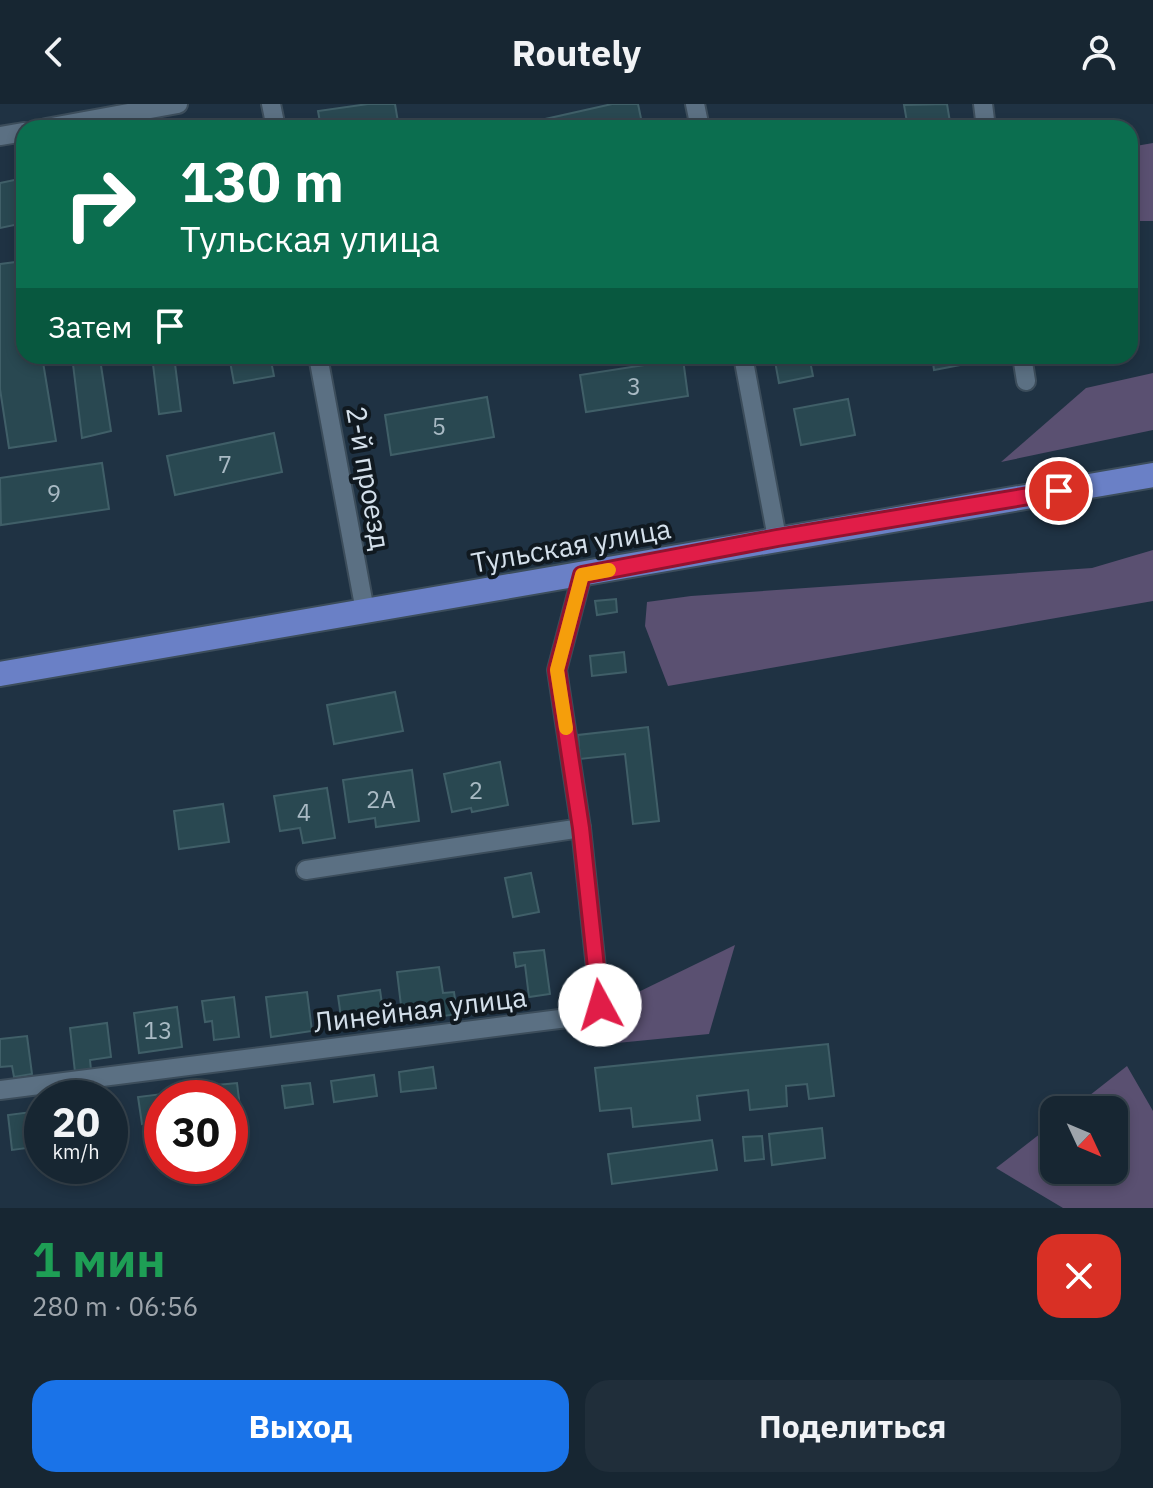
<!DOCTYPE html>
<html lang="ru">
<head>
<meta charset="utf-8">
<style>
	:root { --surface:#172632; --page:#202e3a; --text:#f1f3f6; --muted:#9ea5ac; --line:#36434d; --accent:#1a73e8 }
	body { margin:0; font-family:"IBM Plex Sans",sans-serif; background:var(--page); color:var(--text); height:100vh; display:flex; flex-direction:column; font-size:30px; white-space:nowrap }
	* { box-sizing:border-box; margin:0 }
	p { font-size:26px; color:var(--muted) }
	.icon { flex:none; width:44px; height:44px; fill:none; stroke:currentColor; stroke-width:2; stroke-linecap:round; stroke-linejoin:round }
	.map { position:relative; height:1104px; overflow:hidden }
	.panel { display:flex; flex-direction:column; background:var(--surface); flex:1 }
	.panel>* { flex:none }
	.banner { position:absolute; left:16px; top:16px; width:1122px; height:244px; border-radius:24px; box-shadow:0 4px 12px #0003,0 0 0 2px var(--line); background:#0b6e4f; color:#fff; overflow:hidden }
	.needle { width:52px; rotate:134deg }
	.tools { position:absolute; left:1040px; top:992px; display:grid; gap:16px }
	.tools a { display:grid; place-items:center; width:88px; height:88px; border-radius:16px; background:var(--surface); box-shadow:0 4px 12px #0003,0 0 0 2px var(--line); font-size:40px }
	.speed { position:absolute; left:24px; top:976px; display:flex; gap:16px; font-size:40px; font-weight:700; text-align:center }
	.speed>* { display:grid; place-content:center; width:104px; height:104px; border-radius:50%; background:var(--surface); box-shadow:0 4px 12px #0003,0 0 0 2px var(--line); line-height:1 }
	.speed small { font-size:20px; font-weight:400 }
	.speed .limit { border:12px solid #d22; background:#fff; color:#111 }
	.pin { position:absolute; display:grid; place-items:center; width:68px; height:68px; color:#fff; margin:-34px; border:4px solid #fff; border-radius:50%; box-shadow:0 2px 8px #0007 }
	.me { position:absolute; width:88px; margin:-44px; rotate:354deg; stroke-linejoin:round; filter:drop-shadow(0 0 6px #0008) }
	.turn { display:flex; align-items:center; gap:28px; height:168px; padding:0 32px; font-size:36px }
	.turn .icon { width:104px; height:104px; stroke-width:2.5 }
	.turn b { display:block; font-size:56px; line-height:68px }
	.then { display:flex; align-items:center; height:76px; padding:0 32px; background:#0003; gap:16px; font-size:30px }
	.round { display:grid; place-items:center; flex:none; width:84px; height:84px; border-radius:24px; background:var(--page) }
	.headline { display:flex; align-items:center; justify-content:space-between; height:136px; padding:0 32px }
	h1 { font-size:48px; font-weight:700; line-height:60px; color:#1e9e55 }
	.primary-button { display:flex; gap:16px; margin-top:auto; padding:16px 32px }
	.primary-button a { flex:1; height:92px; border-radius:24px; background:var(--accent); color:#fff; font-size:32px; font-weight:700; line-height:92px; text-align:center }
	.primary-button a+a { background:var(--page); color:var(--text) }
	header { display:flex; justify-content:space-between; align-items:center; height:104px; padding:0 32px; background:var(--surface); font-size:36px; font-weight:700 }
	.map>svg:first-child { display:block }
	.green { fill:#5a5071 }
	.building { fill:#294851; stroke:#405f68; stroke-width:2 }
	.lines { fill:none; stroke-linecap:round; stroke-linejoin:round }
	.minor-casing { stroke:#3c4d5b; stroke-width:22 }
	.primary-casing { stroke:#3c4d5b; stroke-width:28 }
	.minor { stroke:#5b7083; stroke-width:18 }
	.primary { stroke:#6a80c6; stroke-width:24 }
	.route-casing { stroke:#92132f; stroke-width:20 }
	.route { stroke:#e11d48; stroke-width:14 }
	.slow { stroke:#f59e0b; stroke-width:14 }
	.labels { text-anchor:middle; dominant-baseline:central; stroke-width:8; stroke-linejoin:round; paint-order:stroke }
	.number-label { font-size:24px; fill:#a9bac4 }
	.street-label { font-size:28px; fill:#d4e0eb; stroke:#101920 }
</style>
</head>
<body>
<header><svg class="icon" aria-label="back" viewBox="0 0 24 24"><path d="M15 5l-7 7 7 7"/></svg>Routely<svg class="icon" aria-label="person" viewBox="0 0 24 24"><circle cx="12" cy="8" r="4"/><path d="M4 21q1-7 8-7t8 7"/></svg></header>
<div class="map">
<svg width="1153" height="1104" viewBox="0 0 1153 1104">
	<rect width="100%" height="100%" fill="#1f3243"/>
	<g class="green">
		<path d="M 1153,39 L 1153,117 L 1130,117 L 1130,43 Z"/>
		<path d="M 1153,269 L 1153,326 L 1001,358 L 1086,284 Z"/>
		<path d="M 1153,446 L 1153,497 L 668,582 L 645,522 L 647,498 L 691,492 L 1092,464 Z"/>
		<path d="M 735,841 L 709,930 L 617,939 L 624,895 Z"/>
		<path d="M 1127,962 L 1153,1007 L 1153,1104 L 1063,1104 L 996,1064 L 1054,1019 L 1054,1066 L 1114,1066 L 1114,1006 L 1071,1006 Z"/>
	</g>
	<g class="building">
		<path d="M 368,0 L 395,0 L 399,24 L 321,24 L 318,7 Z"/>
		<path d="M 612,0 L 638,0 L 643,24 L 515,24 L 514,22 Z"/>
		<path d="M 947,0 L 951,24 L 908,24 L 904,1 Z"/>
		<path d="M 24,74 L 24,119 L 0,124 L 0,79 Z"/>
		<path d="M 24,157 L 24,252 L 42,252 L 56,337 L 9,344 L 0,285 L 0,160 Z"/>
		<path d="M 72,252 L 103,252 L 100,255 L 111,327 L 82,334 Z"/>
		<path d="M 152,252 L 174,252 L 181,307 L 159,310 Z"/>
		<path d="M 229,252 L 270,252 L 274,272 L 234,279 Z"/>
		<path d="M 431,252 L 463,252 L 463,257 L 432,261 Z"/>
		<path d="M 774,252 L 809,252 L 813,272 L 779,279 Z"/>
		<path d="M 932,252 L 970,252 L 971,259 L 934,266 Z"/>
		<path d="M 683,255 L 688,292 L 586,308 L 580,271 Z"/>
		<path d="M 487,293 L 494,333 L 391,351 L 385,311 Z"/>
		<path d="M 848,295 L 855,331 L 801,341 L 794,305 Z"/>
		<path d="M 274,329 L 282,368 L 175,391 L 167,352 Z"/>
		<path d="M 102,359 L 109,405 L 1,421 L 0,374 Z"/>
		<path d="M 616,495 L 617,508 L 597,511 L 595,497 Z"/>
		<path d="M 624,548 L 626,568 L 592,572 L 590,552 Z"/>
		<path d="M 395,588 L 403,627 L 334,640 L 327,601 Z"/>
		<path d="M 648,623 L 659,717 L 633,720 L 625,650 L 580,655 L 578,631 Z"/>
		<path d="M 500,658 L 508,701 L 472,708 L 471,704 L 452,708 L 444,670 Z"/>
		<path d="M 412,666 L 419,717 L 376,723 L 375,714 L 349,718 L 343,676 Z"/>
		<path d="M 327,684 L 335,734 L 303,739 L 300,724 L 280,727 L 274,692 Z"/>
		<path d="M 223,700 L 229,738 L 179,745 L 174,707 Z"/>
		<path d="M 531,769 L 539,808 L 513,813 L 505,774 Z"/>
		<path d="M 544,846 L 550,890 L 529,893 L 525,861 L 516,863 L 514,849 Z"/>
		<path d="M 439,863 L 443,889 L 454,888 L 457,910 L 403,918 L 397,868 Z"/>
		<path d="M 380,886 L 384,914 L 342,920 L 338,892 Z"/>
		<path d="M 307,888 L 312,927 L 271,933 L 266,893 Z"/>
		<path d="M 234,893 L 239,933 L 214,936 L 212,917 L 205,918 L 202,897 Z"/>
		<path d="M 177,903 L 182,943 L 139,949 L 134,909 Z"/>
		<path d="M 107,919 L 111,953 L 90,956 L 91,966 L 75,968 L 70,924 Z"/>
		<path d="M 27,932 L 32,970 L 14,973 L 12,962 L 0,963 L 0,935 Z"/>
		<path d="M 828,940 L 834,992 L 809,995 L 807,980 L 786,982 L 787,1002 L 750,1006 L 748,986 L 697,992 L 700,1016 L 633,1023 L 631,1004 L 600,1007 L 595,964 Z"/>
		<path d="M 433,963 L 436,984 L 401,988 L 399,968 Z"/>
		<path d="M 374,971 L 377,992 L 334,998 L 331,977 Z"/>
		<path d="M 237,979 L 242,1020 L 230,1022 L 230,994 L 204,994 L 203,988 L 217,986 L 217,981 Z"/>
		<path d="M 310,979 L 313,1000 L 285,1004 L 282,982 Z"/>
		<path d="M 178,988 L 179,994 L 162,994 L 162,1017 L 142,1020 L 138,993 Z"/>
		<path d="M 31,1008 L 35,1043 L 12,1046 L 8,1011 Z"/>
		<path d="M 822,1024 L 825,1054 L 772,1061 L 769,1030 Z"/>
		<path d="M 762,1032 L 764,1055 L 745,1057 L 743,1033 Z"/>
		<path d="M 712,1036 L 717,1066 L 612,1080 L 608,1050 Z"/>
	</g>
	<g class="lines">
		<g class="minor-casing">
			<g id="minor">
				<path d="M 271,0 L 276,24"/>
				<path d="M 695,0 L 700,24"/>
				<path d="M 983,0 L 986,24"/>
				<path d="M 46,24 L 178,0"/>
				<path d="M 0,32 L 24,28"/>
				<path d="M 318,252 L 365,507"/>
				<path d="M 743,252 L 777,434"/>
				<path d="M 1022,252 L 1026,277"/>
				<path d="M 306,766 L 581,724"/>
				<path d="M 0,986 L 591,911 L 600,901 L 581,724 L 557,566 L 582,471"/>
			</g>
		</g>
		<g class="primary-casing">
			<path id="primary" d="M 0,570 L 1153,371"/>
		</g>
		<use href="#minor" class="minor"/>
		<use href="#primary" class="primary"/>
	</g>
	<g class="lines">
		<g class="route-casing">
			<path id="route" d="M 600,901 L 581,724 L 557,566 L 582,471 L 777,434 L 1059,387"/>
		</g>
		<use href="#route" class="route"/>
		<path class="slow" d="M 566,624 L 557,566 L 582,471 L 609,466"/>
	</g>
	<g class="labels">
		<g class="number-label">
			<text x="634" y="282">3</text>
			<text x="439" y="322">5</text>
			<text x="225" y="360">7</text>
			<text x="54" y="389">9</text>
			<text x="476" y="686">2</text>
			<text x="381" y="695">2А</text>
			<text x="304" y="708">4</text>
			<text x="158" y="926">13</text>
		</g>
		<g class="street-label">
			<text transform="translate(369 374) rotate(80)">2-й проезд</text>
			<text transform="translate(571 441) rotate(-10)">Тульская улица</text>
			<text transform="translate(420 905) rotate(-7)">Линейная улица</text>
		</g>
	</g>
</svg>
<div class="tools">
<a><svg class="needle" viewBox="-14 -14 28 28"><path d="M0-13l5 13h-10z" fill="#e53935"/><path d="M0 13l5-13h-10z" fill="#9ea5ac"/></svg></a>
</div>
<div class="speed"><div>20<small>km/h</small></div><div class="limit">30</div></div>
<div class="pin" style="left:1059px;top:387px;background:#d93025"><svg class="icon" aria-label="arrive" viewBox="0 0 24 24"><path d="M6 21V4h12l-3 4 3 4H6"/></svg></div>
<svg class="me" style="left:600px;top:901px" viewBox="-20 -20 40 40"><circle r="19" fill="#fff"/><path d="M0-13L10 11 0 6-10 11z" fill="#e11d48"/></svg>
<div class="banner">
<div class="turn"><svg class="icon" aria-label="right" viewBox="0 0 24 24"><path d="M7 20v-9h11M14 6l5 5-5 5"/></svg><div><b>130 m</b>Тульская улица</div></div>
<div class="then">Затем<svg class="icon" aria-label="arrive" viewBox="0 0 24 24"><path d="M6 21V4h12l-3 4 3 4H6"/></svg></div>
</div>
</div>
<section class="panel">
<div class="headline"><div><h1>1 мин</h1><p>280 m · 06:56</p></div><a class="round" style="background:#d93025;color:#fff"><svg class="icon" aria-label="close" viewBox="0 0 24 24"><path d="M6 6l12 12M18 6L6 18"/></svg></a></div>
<div class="primary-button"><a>Выход</a><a>Поделиться</a></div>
</section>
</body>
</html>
